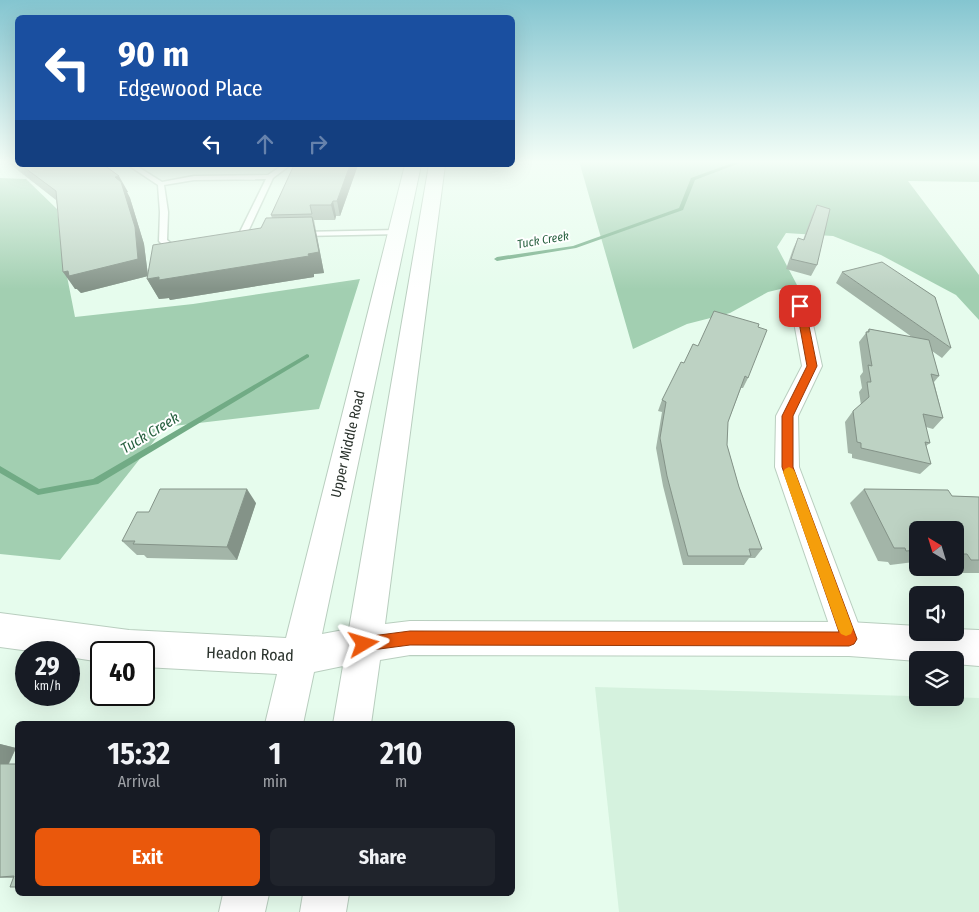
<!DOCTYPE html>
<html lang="en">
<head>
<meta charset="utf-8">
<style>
	:root { --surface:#171b24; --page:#20242c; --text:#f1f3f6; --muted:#9ea1a6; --accent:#ea580c }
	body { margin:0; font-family:"Fira Sans Condensed",sans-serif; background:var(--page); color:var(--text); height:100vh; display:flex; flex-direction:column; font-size:19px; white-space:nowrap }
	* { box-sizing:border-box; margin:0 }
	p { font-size:16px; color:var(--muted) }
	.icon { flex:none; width:28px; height:28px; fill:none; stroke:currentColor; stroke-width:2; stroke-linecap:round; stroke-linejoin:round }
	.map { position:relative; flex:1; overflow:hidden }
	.panel { position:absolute; left:15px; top:721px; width:500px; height:175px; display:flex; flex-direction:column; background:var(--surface); border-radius:8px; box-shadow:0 5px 20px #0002 }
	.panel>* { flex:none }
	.top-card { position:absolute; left:15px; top:15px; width:500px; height:152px; border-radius:8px; box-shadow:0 5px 20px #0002; background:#1a4fa0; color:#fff; overflow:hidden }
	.needle { width:32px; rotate:322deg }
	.buttons { position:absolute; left:909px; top:521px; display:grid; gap:10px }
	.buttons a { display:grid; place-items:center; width:55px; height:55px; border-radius:8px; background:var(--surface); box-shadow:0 5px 20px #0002; font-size:25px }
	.speed { position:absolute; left:15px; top:641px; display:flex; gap:10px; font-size:25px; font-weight:700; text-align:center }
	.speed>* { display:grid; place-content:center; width:65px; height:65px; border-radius:50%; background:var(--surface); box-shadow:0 5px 20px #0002; line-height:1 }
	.speed small { font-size:12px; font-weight:400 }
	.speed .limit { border:2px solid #111; border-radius:8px; background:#fff; color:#111 }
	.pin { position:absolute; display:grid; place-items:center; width:42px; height:42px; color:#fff; margin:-21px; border-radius:10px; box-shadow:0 2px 8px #0006 }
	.me { position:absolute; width:55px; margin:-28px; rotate:83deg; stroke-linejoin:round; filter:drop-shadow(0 0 4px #0008) }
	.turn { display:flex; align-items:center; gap:18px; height:105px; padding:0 20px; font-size:22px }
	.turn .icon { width:65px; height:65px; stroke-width:2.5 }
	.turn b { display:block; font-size:35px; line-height:42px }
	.lanes { display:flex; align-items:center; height:48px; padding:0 20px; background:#0003; justify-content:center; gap:25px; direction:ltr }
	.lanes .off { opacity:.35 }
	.eta { display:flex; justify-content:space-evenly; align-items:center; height:85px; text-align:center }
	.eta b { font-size:30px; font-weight:700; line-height:35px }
	.action { display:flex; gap:10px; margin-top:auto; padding:10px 20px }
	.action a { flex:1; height:58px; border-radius:8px; background:var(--accent); color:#fff; font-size:20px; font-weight:700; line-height:58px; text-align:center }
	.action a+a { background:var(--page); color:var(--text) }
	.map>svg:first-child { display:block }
	.built { fill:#d5f2de }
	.green { fill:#a2cfb1 }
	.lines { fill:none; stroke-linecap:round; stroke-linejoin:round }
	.stream { fill:#71ab85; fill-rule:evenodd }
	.lane-casing { stroke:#b9cebf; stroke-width:3 }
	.street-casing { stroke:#b9cebf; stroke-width:2 }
	.secondary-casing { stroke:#b9cebf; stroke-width:2 }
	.lane { fill:#fff; fill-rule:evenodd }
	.street { fill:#fff; fill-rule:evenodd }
	.secondary { fill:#fff; fill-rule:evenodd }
	.wall { fill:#a3b5a8 }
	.shaded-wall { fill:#849388 }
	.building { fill:#bdd2c3; stroke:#849388 }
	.route { fill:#ea580c; stroke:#983908 }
	.slow { fill:#f59e0b }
	.labels { text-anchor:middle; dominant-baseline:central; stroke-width:4; stroke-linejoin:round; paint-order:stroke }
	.far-water-label { font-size:12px; font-style:italic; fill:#265f3e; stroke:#fff }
	.street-label { font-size:14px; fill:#2b332d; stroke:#fff }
	.water-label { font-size:15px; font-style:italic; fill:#265f3e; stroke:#fff }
	.near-street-label { font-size:16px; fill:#2b332d; stroke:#fff }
</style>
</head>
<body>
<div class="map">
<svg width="979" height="912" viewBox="0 0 979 912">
	<rect width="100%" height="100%" fill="#e6fced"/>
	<path class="built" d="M 595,687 L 979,698 L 979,912 L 619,912 Z"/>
	<g class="green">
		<path d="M 579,161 L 979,161 L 979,182 L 908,181 L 979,275 L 979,320 L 956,295 L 881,255 L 833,236 L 786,233 L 777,247 L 797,285 L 768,292 L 730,313 L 687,324 L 633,349 Z"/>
		<path d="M 0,178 L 26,179 L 57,209 L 63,256 L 75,317 L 193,304 L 360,279 L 319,409 L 165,427 L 60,560 L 0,554 Z"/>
	</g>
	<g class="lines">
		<g class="stream">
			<path d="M 738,161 L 745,161 L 695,180 L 683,210 L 576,248 L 497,261 L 494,259 L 497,257 L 573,246 L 679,208 L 691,178 Z"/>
			<path d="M 307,354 L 309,355 L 309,357 L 98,484 L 38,495 L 0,473 L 0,466 L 39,489 L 93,479 Z"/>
		</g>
		<g class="lane-casing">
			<g id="lane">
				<path d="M 128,165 L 135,165 L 162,182 L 194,176 L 268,175 L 283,165 L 290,165 L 273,178 L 245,238 L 241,240 L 237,238 L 266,179 L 194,180 L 164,185 L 168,212 L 167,240 L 173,245 L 184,248 C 175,254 165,248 159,241 L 160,212 L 158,185 Z"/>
				<path d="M 398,230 L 401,230 L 401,234 L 302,236 L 298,234 L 302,232 Z"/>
			</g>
		</g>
		<g class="street-casing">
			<path id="street" d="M 800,301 L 806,302 L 809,306 L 822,366 L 798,416 L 799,467 L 864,639 L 860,650 L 849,654 L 838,650 L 834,639 L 775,467 L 776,416 L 802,366 L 791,306 L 794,302 Z"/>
		</g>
		<g class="secondary-casing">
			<g id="secondary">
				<path d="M 405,165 L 421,165 L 322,634 L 349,629 L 429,165 L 445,165 L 385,624 L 410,621 L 849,622 L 918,626 L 918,632 L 955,632 L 955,629 L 979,630 L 979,666 L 955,664 L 955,660 L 918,661 L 849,656 L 410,655 L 380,660 L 371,724 L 333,724 L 343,666 L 314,672 L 303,724 L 265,724 L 277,674 L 144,667 L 144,652 L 101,652 L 101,662 L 69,657 L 69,652 L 37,652 L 0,647 L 0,613 L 129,630 L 286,638 Z"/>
				<path d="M 223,894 L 269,894 L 265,912 L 219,912 Z"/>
				<path d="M 303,894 L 349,894 L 346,912 L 300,912 Z"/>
			</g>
		</g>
		<use href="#lane" class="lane"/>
		<use href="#street" class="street"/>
		<use href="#secondary" class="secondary"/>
	</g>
	<g class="wall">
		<path d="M 6,161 L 18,161 L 18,165 L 104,165 L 128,192 L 127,192 L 130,198 L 144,244 L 148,275 L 261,228 L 272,218 L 271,215 L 358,165 L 340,216 L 336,216 L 335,220 L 314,220 L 324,273 L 314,274 L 314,277 L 170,300 L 169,298 L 159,299 L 147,279 L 148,276 L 81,293 L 77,289 L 75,289 L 56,200 Z"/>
		<path d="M 817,205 L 817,265 L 811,276 L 786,269 L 793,249 L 798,238 L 803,240 L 812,215 Z"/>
		<path d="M 842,272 L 951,348 L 942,358 L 932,351 L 939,376 L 934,382 L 943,418 L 933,429 L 926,427 L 930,443 L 926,446 L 931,464 L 920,474 L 852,458 L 852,454 L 848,453 L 845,422 L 853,411 L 861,405 L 859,392 L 862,388 L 860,376 L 863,372 L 859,342 L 869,329 L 912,337 L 836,283 Z"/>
		<path d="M 758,327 L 748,378 L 743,388 L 741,388 L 728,422 L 727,445 L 739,487 L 762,549 L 755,558 L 749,558 L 744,565 L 683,565 L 663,486 L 656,448 L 662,412 L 658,411 L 662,400 L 684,363 L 698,346 Z"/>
		<path d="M 864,489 L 952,496 L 979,497 L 979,573 L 951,573 L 948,568 L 955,568 L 955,530 L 918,530 L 918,567 L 914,562 L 890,565 L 888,562 L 878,561 L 850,503 Z"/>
		<path d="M 256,503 L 237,560 L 147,558 L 144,555 L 137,555 L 122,541 L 149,512 Z"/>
		<path d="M 0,744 L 16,748 L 9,764 L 18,887 L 13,878 L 0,878 Z"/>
	</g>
	<g class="shaded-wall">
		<path d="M 350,165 L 358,165 L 340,216 L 337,201 Z"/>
		<path d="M 119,176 L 128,192 L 127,192 L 130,198 L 144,244 L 148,276 L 81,293 L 77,289 L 75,289 L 63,272 L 115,177 Z"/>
		<path d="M 333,201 L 336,216 L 335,220 L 331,205 Z"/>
		<path d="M 312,217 L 317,237 L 324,273 L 314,274 L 314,277 L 170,300 L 169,298 L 159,299 L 147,279 L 308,254 Z"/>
		<path d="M 247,489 L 256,503 L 237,560 L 227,547 Z"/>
		<path d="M 0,744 L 16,748 L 6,769 L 0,767 Z"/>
	</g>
	<g class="building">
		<path d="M 21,165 L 104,165 L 119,176 L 115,177 L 121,182 L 135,227 L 138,259 L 69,276 L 68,271 L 63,272 L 56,191 Z"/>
		<path d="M 294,165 L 350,165 L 337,201 L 333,201 L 331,205 L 310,205 L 312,214 L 271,215 Z"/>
		<path d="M 817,205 L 830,209 L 817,265 L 791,259 L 798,238 L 804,240 Z"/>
		<path d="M 312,217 L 319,252 L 308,254 L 309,256 L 159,280 L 159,277 L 147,279 L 153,245 L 261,228 L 266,218 Z"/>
		<path d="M 882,262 L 935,297 L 951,348 L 842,272 Z"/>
		<path d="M 714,311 L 759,324 L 758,327 L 767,330 L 748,378 L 745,376 L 728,422 L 727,445 L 739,487 L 762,549 L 749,549 L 751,556 L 688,556 L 667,476 L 660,438 L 666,402 L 662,400 L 681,362 L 684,363 L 693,344 L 698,346 Z"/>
		<path d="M 869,329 L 929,340 L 939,376 L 931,374 L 943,418 L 923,414 L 930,443 L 925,442 L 931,464 L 861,448 L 861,443 L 857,442 L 853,411 L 869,397 L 867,382 L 871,382 L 868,365 L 872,366 L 866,332 L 869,332 Z"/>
		<path d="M 160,489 L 247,489 L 227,547 L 133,544 L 135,541 L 122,541 L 137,512 L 149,512 Z"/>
		<path d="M 864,489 L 948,490 L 952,496 L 979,497 L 979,560 L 971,560 L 967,554 L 955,554 L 955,530 L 918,530 L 918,550 L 906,551 L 905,548 L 894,548 Z"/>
		<path d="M 0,764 L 18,764 L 18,887 L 10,887 L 14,876 L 0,877 Z"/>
	</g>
	<linearGradient id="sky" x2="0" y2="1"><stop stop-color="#84c5d0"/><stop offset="0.56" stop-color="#f4fef7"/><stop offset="1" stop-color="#f4fef7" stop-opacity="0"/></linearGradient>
	<rect width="979" height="289" fill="url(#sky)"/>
	<path class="route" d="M 800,303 L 805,306 L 817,366 L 793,416 L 793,467 L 857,639 L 854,644 L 849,646 L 410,645 L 364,651 L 359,649 L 357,644 L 359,639 L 364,637 L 410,631 L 839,632 L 782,467 L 782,416 L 807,366 L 796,306 Z"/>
	<path class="slow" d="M 789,467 L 793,469 L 795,472 L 853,629 L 851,634 L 846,636 L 841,634 L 838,629 L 783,472 L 785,469 Z"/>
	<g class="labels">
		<g class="far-water-label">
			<text transform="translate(543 240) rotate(-10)">Tuck Creek</text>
		</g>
		<g class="street-label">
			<text transform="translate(348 444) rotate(-77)">Upper Middle Road</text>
		</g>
		<g class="water-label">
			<text transform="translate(150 433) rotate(-31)">Tuck Creek</text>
		</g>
		<g class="near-street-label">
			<text transform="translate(250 654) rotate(2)">Headon Road</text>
		</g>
	</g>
</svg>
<div class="buttons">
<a><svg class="needle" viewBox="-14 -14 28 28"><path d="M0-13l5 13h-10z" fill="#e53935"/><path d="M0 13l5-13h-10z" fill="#9ea1a6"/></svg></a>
<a><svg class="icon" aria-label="sound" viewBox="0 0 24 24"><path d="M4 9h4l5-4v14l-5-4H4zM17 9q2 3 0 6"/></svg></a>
<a><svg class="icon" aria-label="layers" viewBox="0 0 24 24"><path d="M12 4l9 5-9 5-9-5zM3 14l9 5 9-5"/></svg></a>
</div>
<div class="speed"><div>29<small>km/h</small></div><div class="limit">40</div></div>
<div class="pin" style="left:800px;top:306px;background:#d93025"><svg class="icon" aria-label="arrive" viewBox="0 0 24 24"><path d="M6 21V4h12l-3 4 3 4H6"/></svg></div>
<svg class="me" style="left:364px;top:644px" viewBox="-20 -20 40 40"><path d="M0-17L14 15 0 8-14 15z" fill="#ea580c" stroke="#fff" stroke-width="4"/></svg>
<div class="top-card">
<div class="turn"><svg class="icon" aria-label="left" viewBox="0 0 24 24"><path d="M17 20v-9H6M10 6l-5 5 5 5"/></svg><div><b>90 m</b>Edgewood Place</div></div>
<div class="lanes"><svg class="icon" aria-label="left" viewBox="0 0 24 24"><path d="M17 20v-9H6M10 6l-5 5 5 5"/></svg><svg class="icon off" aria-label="ahead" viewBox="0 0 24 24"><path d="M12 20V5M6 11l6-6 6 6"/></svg><svg class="icon off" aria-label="right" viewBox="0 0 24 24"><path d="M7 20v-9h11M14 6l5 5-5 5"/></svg></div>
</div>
<section class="panel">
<div class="eta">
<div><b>15:32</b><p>Arrival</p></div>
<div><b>1</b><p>min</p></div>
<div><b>210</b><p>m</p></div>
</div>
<div class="action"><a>Exit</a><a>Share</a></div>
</section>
</div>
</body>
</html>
